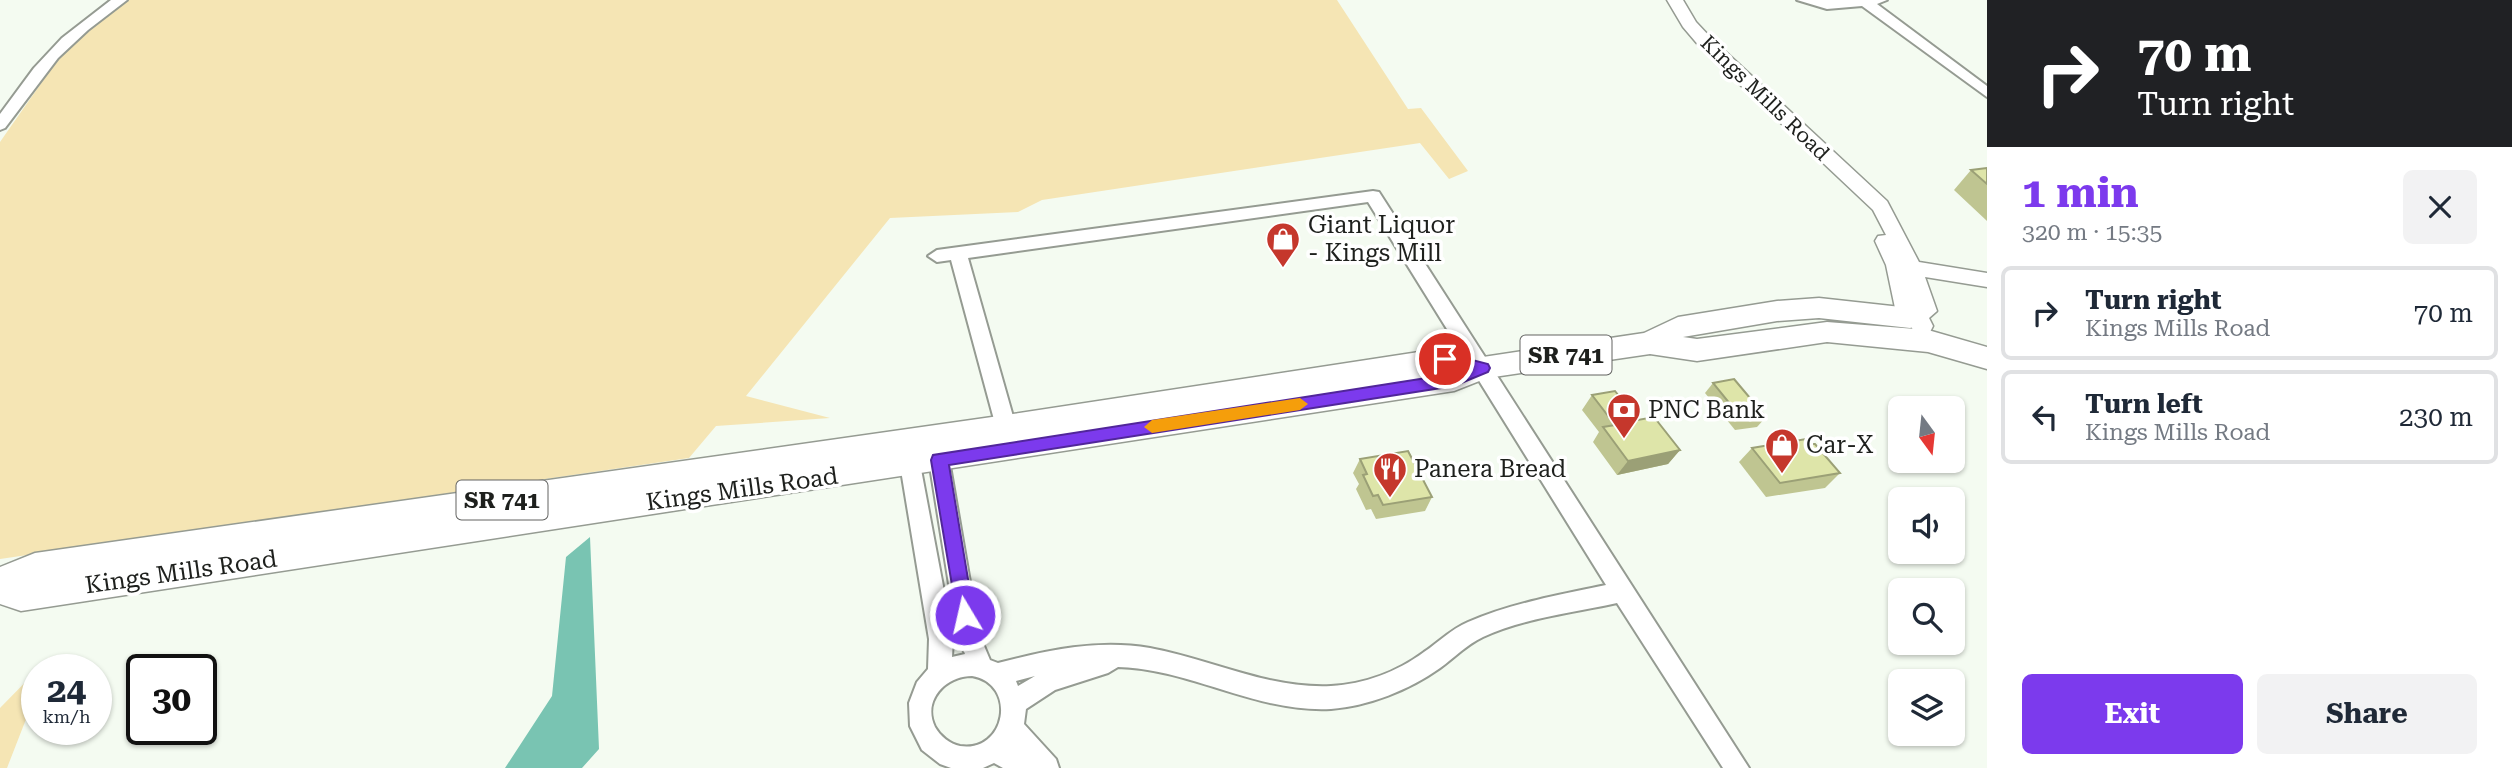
<!DOCTYPE html>
<html lang="en">
<head>
<meta charset="utf-8">
<style>
	:root { --surface:#fff; --page:#f2f2f3; --text:#1f2937; --muted:#747a83; --line:#e0e1e3; --accent:#7c3aed }
	body { margin:0; font-family:"Roboto Serif",serif; background:var(--page); color:var(--text); height:100vh; display:flex; flex-direction:column; font-size:26px; white-space:nowrap }
	* { box-sizing:border-box; margin:0 }
	p { font-size:23px; color:var(--muted) }
	.icon { flex:none; width:38px; height:38px; fill:none; stroke:currentColor; stroke-width:2; stroke-linecap:round; stroke-linejoin:round }
	.map { position:relative; flex:1; overflow:hidden }
	.side { display:flex; flex-direction:column; background:var(--surface); width:525px }
	.side>* { flex:none }
	.guide { background:#202124; color:#fff; overflow:hidden }
	.needle { width:46px; rotate:165deg }
	.tools { position:absolute; left:1888px; top:396px; display:grid; gap:14px }
	.tools a { display:grid; place-items:center; width:77px; height:77px; border-radius:10px; background:var(--surface); box-shadow:0 2px 5px #0004; font-size:35px }
	.speed { position:absolute; left:21px; top:654px; display:flex; gap:14px; font-size:35px; font-weight:700; text-align:center }
	.speed>* { display:grid; place-content:center; width:91px; height:91px; border-radius:50%; background:var(--surface); box-shadow:0 2px 5px #0004; line-height:1 }
	.speed small { font-size:18px; font-weight:400 }
	.speed .limit { border:4px solid #111; border-radius:10px; background:#fff; color:#111 }
	.pin { position:absolute; display:grid; place-items:center; width:60px; height:60px; color:#fff; margin:-30px; border:4px solid #fff; border-radius:50%; box-shadow:0 2px 7px #0007 }
	.me { position:absolute; width:77px; margin:-38px; rotate:351deg; stroke-linejoin:round; filter:drop-shadow(0 0 5px #0008) }
	.turn { display:flex; align-items:center; gap:24px; height:147px; padding:0 35px; font-size:32px }
	.turn .icon { width:91px; height:91px; stroke-width:2.5 }
	.turn b { display:block; font-size:49px; line-height:60px }
	.round { display:grid; place-items:center; flex:none; width:74px; height:74px; border-radius:10px; background:var(--page) }
	.overview { display:flex; align-items:center; justify-content:space-between; height:119px; padding:0 35px }
	h1 { font-size:42px; font-weight:700; line-height:52px; color:var(--accent) }
	.button { display:flex; gap:14px; margin-top:auto; padding:14px 35px }
	.button a { flex:1; height:80px; border-radius:10px; background:var(--accent); color:#fff; font-size:28px; font-weight:700; line-height:80px; text-align:center }
	.button a+a { background:var(--page); color:var(--text) }
	ul { padding:0; list-style:none }
	li { display:flex; align-items:center; gap:21px; height:94px; margin:0 14px 10px; padding:0 21px; border:4px solid var(--line); border-radius:10px }
	li div { flex:1 }
	li b { display:block; font-size:26px }
	li em { font-style:normal }
	main { display:flex; flex:1; min-height:0 }
	.map>svg:first-child { display:block }
	.green { fill:#f5e5b4 }
	.water { fill:#79c4b2 }
	.lines { fill:none; stroke-linecap:round; stroke-linejoin:round }
	.minor-casing { stroke:#959b92; stroke-width:4 }
	.tertiary-casing { stroke:#959b92; stroke-width:3 }
	.primary-casing { stroke:#959b92; stroke-width:3 }
	.minor { fill:#fff; fill-rule:evenodd }
	.tertiary { fill:#fff; fill-rule:evenodd }
	.primary { fill:#fff; fill-rule:evenodd }
	.wall { fill:#bfc591 }
	.shaded-wall { fill:#9ba076 }
	.building { fill:#dee5a9; stroke:#9ba076; stroke-width:2 }
	.route { fill:#7c3aed; stroke:#51269a; stroke-width:2 }
	.slow { fill:#f59e0b }
	.labels { text-anchor:middle; dominant-baseline:central; stroke-width:7; stroke-linejoin:round; paint-order:stroke }
	.far-street-label { font-size:21px; fill:#1e201d; stroke:#fff }
	.shield { fill:#fff; stroke:#626361; stroke-width:2 }
	.shield-label { font-size:23px; font-weight:bold; fill:#1e201d }
	.poi-label { font-size:24px; fill:#1e201d; stroke:#fff; text-anchor:start }
	.street-label { font-size:24px; fill:#1e201d; stroke:#fff }
</style>
</head>
<body>
<main>
<div class="map">
<svg width="1987" height="768" viewBox="0 0 1987 768">
	<rect width="100%" height="100%" fill="#f4fbf1"/>
	<g class="green">
		<path d="M 129,0 L 1337,0 L 1408,109 L 1421,108 L 1468,171 L 1449,179 L 1420,143 L 1042,200 L 1018,212 L 890,218 L 746,396 L 830,418 L 716,426 L 689,458 L 0,559 L 0,142 L 65,49 Z"/>
		<path d="M 50,657 L 45,670 L 37,670 L 37,691 L 7,768 L 0,768 L 0,708 Z"/>
	</g>
	<path class="water" d="M 590,537 L 599,749 L 582,768 L 505,768 L 552,696 L 566,557 Z"/>
	<g class="lines">
		<g class="minor-casing">
			<g id="minor">
				<path d="M 111,0 L 127,0 L 88,30 L 58,58 L 5,128 L 0,130 L 0,114 L 34,68 L 62,38 Z"/>
				<path d="M 1797,0 L 1887,0 L 1877,4 L 1987,86 L 1987,97 L 1862,6 L 1827,9 Z"/>
				<path d="M 1373,191 L 1379,192 L 1749,768 L 1723,768 L 1617,603 C 1572,613 1524,618 1483,637 C 1466,645 1454,658 1440,668 C 1409,690 1369,706 1331,709 C 1257,713 1191,669 1118,667 L 1108,673 L 1055,690 L 1026,709 L 1024,724 L 1056,759 L 1059,768 L 1003,768 L 994,763 L 983,768 L 951,768 L 940,764 L 922,750 L 910,726 L 909,703 L 917,682 L 928,669 L 929,639 L 900,464 L 903,458 L 910,456 L 917,458 L 920,464 L 953,639 L 952,657 L 965,654 L 957,634 L 929,460 L 932,454 L 939,452 L 946,454 L 949,460 L 979,634 L 990,660 L 998,663 C 1048,650 1098,639 1150,648 C 1210,659 1268,689 1331,686 C 1364,684 1397,672 1424,652 C 1439,642 1451,629 1468,622 C 1512,603 1559,595 1606,585 L 1368,202 L 968,258 L 1016,427 L 1013,433 L 999,433 L 996,427 L 951,260 L 937,262 L 928,256 L 937,250 ZM 972,676 C 1018,684 1006,753 960,746 C 950,744 940,736 935,727 C 922,700 946,676 972,676 ZM 1035,676 L 1018,686 L 1016,681 Z"/>
			</g>
		</g>
		<g class="tertiary-casing">
			<path id="tertiary" d="M 1667,0 L 1683,0 L 1696,22 L 1712,39 L 1887,201 L 1919,262 L 1987,273 L 1987,287 L 1925,277 L 1937,311 L 1929,318 L 1933,326 L 1930,332 L 1914,332 L 1908,320 L 1895,308 L 1886,265 L 1875,241 L 1878,236 L 1886,235 L 1873,210 L 1700,47 L 1683,27 Z"/>
		</g>
		<g class="primary-casing">
			<path id="primary" d="M 1819,298 L 1910,308 L 1920,311 L 1924,318 L 1920,325 L 1910,328 L 1819,318 L 1777,321 L 1683,337 L 1697,339 L 1827,322 L 1928,330 L 1987,347 L 1987,369 L 1928,352 L 1827,342 L 1697,361 L 1650,354 L 1487,378 L 1454,391 L 21,611 L 0,604 L 0,567 L 35,553 L 1006,415 L 1445,348 L 1483,357 L 1644,333 L 1678,317 L 1777,301 Z"/>
		</g>
		<use href="#minor" class="minor"/>
		<use href="#tertiary" class="tertiary"/>
		<use href="#primary" class="primary"/>
	</g>
	<g class="wall">
		<path d="M 1987,168 L 1987,221 L 1954,190 L 1971,170 Z"/>
		<path d="M 1713,383 L 1766,417 L 1757,427 L 1735,430 L 1705,393 Z"/>
		<path d="M 1592,395 L 1638,420 L 1680,450 L 1668,464 L 1617,475 L 1593,442 L 1599,432 L 1582,410 Z"/>
		<path d="M 1811,444 L 1840,473 L 1825,488 L 1766,497 L 1739,462 L 1752,448 Z"/>
		<path d="M 1360,459 L 1432,497 L 1425,511 L 1376,519 L 1371,509 L 1366,510 L 1356,489 L 1359,484 L 1353,473 Z"/>
	</g>
	<path class="shaded-wall" d="M 1680,450 L 1668,464 L 1617,475 L 1628,461 Z"/>
	<g class="building">
		<path d="M 1987,168 L 1987,184 L 1971,170 Z"/>
		<path d="M 1734,379 L 1766,417 L 1743,420 L 1713,383 Z"/>
		<path d="M 1615,391 L 1638,420 L 1654,417 L 1680,450 L 1628,461 L 1603,427 L 1615,425 L 1592,395 Z"/>
		<path d="M 1806,439 L 1811,444 L 1815,444 L 1840,473 L 1780,483 L 1752,448 Z"/>
		<path d="M 1408,451 L 1432,497 L 1383,505 L 1378,495 L 1373,496 L 1363,475 L 1367,474 L 1360,459 Z"/>
	</g>
	<path class="route" d="M 1445,353 L 1488,364 L 1490,368 L 1488,372 L 1454,386 L 949,465 L 974,615 L 971,621 L 965,624 L 958,621 L 931,460 L 933,455 L 1452,374 L 1463,370 L 1439,363 L 1439,355 Z"/>
	<path class="slow" d="M 1300,398 L 1308,404 L 1300,410 L 1152,433 L 1144,427 L 1152,420 Z"/>
	<defs>
		<g id="shop-pin" transform="scale(1.75)"><path d="M0 17L-7.5 6A9.5 9.5 0 1 1 7.5 6Z" fill="#c5372c" stroke="#fff"/><path d="M-5-2.5h2.3a2.7 3.5 0 0 1 5.4 0H5L5.5 6h-11ZM-1.5-2.5h3a1.5 2.3 0 0 0-3 0Z" fill="#fff"/></g>
		<g id="bank-pin" transform="scale(1.75)"><path d="M0 17L-7.5 6A9.5 9.5 0 1 1 7.5 6Z" fill="#c5372c" stroke="#fff"/><path d="M-6-4H6V4H-6ZM0-2.3a2.3 2.3 0 1 0 0 4.6a2.3 2.3 0 1 0 0-4.6Z" fill="#fff"/></g>
		<g id="restaurant-pin" transform="scale(1.75)"><path d="M0 17L-7.5 6A9.5 9.5 0 1 1 7.5 6Z" fill="#c5372c" stroke="#fff"/><path d="M-5-6h1v4h1v-4h1v4h1v-4h1v5L-1.5 .5V6h-2V.5L-5-1ZM5-6V6H3V1.5H1.5Q1.5-4 5-6Z" fill="#fff"/></g>
	</defs>
	<g fill-rule="evenodd">
		<use href="#shop-pin" x="1283" y="239"/>
		<use href="#bank-pin" x="1624" y="410"/>
		<use href="#shop-pin" x="1782" y="445"/>
		<use href="#restaurant-pin" x="1390" y="469"/>
	</g>
	<g class="labels">
		<g class="far-street-label">
			<text transform="translate(1765 98) rotate(44)">Kings Mills Road</text>
		</g>
		<g class="shield">
			<rect x="1520.5" y="335.5" width="91" height="39" rx="5"/>
			<rect x="456.5" y="480.5" width="91" height="39" rx="5"/>
		</g>
		<g class="shield-label">
			<text x="1566" y="355">SR 741</text>
			<text x="502" y="500">SR 741</text>
		</g>
		<g class="poi-label">
			<text x="1308" y="225">Giant Liquor<tspan x="1308" dy="28">- Kings Mill</tspan></text>
			<text x="1648" y="410">PNC Bank</text>
			<text x="1806" y="445">Car-X</text>
			<text x="1414" y="469">Panera Bread</text>
		</g>
		<g class="street-label">
			<text transform="translate(742 489) rotate(-8)">Kings Mills Road</text>
			<text transform="translate(181 572) rotate(-8)">Kings Mills Road</text>
		</g>
	</g>
</svg>
<div class="tools">
<a><svg class="needle" viewBox="-14 -14 28 28"><path d="M0-13l5 13h-10z" fill="#e53935"/><path d="M0 13l5-13h-10z" fill="#747a83"/></svg></a>
<a><svg class="icon" aria-label="sound" viewBox="0 0 24 24"><path d="M4 9h4l5-4v14l-5-4H4zM17 9q2 3 0 6"/></svg></a>
<a><svg class="icon" aria-label="search" viewBox="0 0 24 24"><circle cx="10" cy="10" r="6"/><path d="M15 15l6 6"/></svg></a>
<a><svg class="icon" aria-label="layers" viewBox="0 0 24 24"><path d="M12 4l9 5-9 5-9-5zM3 14l9 5 9-5"/></svg></a>
</div>
<div class="speed"><div>24<small>km/h</small></div><div class="limit">30</div></div>
<div class="pin" style="left:1445px;top:359px;background:#d93025"><svg class="icon" aria-label="arrive" viewBox="0 0 24 24"><path d="M6 21V4h12l-3 4 3 4H6"/></svg></div>
<svg class="me" style="left:965px;top:615px" viewBox="-20 -20 40 40"><circle r="17" fill="#7c3aed" stroke="#fff" stroke-width="3"/><path d="M0-11L8 9 0 5-8 9z" fill="#fff"/></svg>
</div>
<section class="side">
<div class="guide">
<div class="turn"><svg class="icon" aria-label="right" viewBox="0 0 24 24"><path d="M7 20v-9h11M14 6l5 5-5 5"/></svg><div><b>70 m</b>Turn right</div></div>
</div>
<div class="overview"><div><h1>1 min</h1><p>320 m · 15:35</p></div><a class="round"><svg class="icon" aria-label="close" viewBox="0 0 24 24"><path d="M6 6l12 12M18 6L6 18"/></svg></a></div>
<ul>
<li><svg class="icon" aria-label="right" viewBox="0 0 24 24"><path d="M7 20v-9h11M14 6l5 5-5 5"/></svg><div><b>Turn right</b><p>Kings Mills Road</p></div><em>70 m</em></li>
<li><svg class="icon" aria-label="left" viewBox="0 0 24 24"><path d="M17 20v-9H6M10 6l-5 5 5 5"/></svg><div><b>Turn left</b><p>Kings Mills Road</p></div><em>230 m</em></li>
</ul>
<div class="button"><a>Exit</a><a>Share</a></div>
</section>
</main>
</body>
</html>
